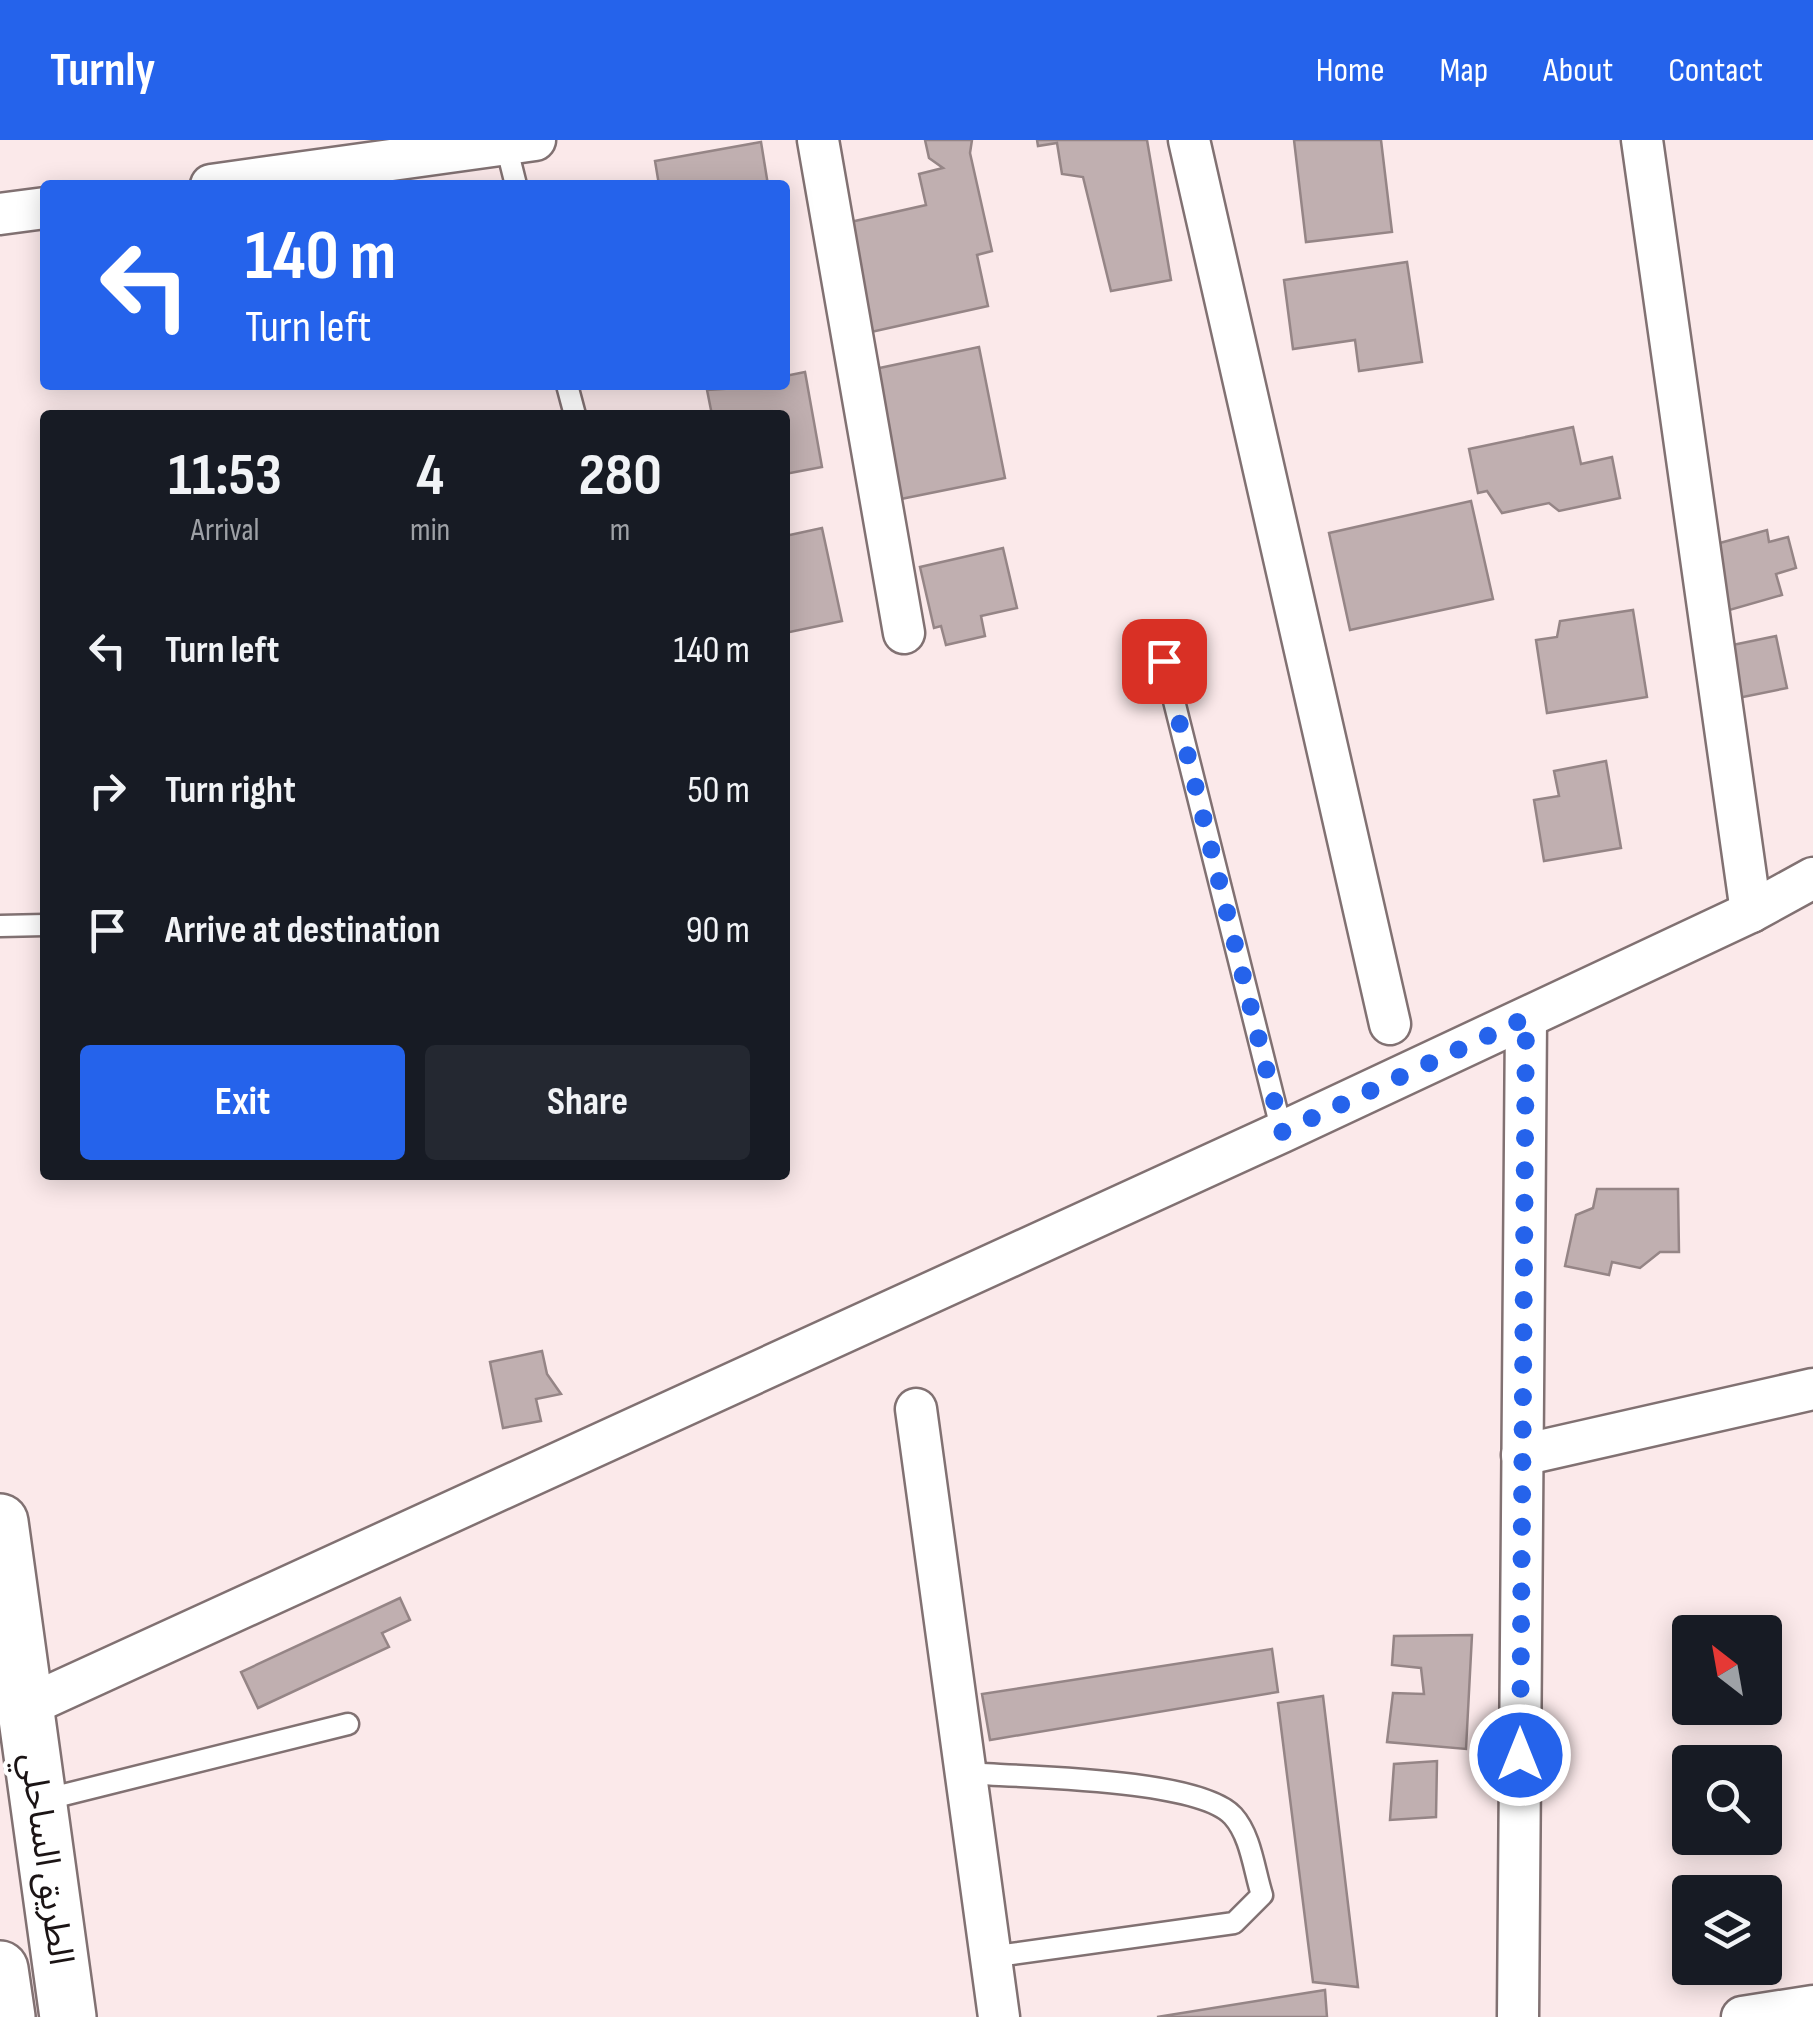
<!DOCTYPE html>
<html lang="en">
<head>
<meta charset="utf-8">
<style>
	:root { --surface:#171b24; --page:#242831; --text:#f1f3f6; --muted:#9ea1a6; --accent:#2563eb }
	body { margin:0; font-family:"Sofia Sans Condensed","Noto Sans Arabic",sans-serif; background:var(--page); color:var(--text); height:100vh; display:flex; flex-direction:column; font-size:38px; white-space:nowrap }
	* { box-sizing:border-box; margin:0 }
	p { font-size:32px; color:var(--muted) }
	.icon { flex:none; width:55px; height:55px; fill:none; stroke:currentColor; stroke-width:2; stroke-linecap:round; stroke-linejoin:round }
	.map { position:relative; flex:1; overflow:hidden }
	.side { position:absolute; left:40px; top:270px; width:750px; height:770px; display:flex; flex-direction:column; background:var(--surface); border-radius:10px; box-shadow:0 5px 25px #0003 }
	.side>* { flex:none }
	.top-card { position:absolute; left:40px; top:40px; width:750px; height:210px; border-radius:10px; box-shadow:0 5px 25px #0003; background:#2563eb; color:#fff; overflow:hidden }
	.needle { width:65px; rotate:329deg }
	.fabs { position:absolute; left:1672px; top:1475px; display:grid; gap:20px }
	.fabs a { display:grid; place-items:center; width:110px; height:110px; border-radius:10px; background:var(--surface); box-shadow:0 5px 25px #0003; font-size:50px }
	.pin { position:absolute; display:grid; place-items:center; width:85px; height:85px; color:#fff; margin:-42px; border-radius:20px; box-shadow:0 5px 15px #0006 }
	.me { position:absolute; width:110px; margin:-55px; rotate:0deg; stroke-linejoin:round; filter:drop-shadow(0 0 8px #0008) }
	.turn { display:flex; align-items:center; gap:35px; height:210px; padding:0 40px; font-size:45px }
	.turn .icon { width:130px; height:130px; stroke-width:2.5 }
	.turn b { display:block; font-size:70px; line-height:85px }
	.eta { display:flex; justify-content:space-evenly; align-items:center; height:170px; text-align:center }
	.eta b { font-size:60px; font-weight:700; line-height:70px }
	.primary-button { display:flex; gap:20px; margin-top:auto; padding:20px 40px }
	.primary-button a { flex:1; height:115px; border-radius:10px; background:var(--accent); color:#fff; font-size:40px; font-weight:700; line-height:115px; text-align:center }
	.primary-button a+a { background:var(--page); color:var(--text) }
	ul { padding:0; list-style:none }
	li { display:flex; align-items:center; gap:30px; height:140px; padding:0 40px }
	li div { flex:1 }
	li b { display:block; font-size:38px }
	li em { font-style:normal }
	header { display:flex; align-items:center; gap:60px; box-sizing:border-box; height:140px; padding:0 50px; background:var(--accent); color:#fff }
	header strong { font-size:48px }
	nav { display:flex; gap:55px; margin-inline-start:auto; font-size:35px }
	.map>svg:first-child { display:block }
	.building { fill:#c0afb0; stroke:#958586; stroke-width:2.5 }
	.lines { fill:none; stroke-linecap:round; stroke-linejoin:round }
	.service-casing { stroke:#817172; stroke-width:25 }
	.minor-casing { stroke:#817172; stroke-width:45 }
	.trunk-casing { stroke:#817172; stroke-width:60 }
	.service { stroke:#fff; stroke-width:20 }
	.minor { stroke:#fff; stroke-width:40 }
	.trunk { stroke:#fff; stroke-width:55 }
	.route { stroke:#2563eb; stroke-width:18; stroke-dasharray:0 32.4 }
	.labels { text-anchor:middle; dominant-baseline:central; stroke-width:9; stroke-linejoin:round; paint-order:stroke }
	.street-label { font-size:35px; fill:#1b1415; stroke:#fff }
</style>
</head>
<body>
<header>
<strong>Turnly</strong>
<nav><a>Home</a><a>Map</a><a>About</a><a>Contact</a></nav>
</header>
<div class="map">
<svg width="1813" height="1877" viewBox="0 0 1813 1877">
	<rect width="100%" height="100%" fill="#fbe9ea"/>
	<g class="building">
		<path d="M 925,0 L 972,0 L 970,13 L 992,111 L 977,115 L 988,166 L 871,192 L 846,83 L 926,65 L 919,34 L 943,28 L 929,18 Z"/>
		<path d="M 1037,0 L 1147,0 L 1171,140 L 1111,151 L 1083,37 L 1062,34 L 1057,3 L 1038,6 Z"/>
		<path d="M 1294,0 L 1381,0 L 1392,92 L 1306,102 Z"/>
		<path d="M 761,2 L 768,45 L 659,45 L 655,21 Z"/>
		<path d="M 1407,122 L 1422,222 L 1359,231 L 1355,200 L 1293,209 L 1284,140 Z"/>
		<path d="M 979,207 L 1005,338 L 896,360 L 870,230 Z"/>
		<path d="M 805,232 L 822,327 L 785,334 L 785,275 L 712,275 L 707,250 L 785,245 L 785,236 Z"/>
		<path d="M 1573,287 L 1581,324 L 1612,317 L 1620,358 L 1559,371 L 1549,363 L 1502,373 L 1487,351 L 1478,353 L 1469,309 Z"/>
		<path d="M 1471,361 L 1493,459 L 1350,490 L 1329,393 Z"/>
		<path d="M 822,388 L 842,481 L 785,493 L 785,396 Z"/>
		<path d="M 1767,390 L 1769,402 L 1788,397 L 1796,428 L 1776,434 L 1782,455 L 1726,471 L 1709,406 Z"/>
		<path d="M 1003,408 L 1017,468 L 981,476 L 985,496 L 946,505 L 941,486 L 934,488 L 920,427 Z"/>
		<path d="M 1633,470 L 1647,557 L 1547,573 L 1536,500 L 1557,497 L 1560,481 Z"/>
		<path d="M 1776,496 L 1787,548 L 1733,559 L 1723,507 Z"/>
		<path d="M 1606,621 L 1621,708 L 1544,721 L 1534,660 L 1559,656 L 1554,631 Z"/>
		<path d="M 1597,1049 L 1678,1049 L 1679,1112 L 1660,1112 L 1640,1128 L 1612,1122 L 1609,1135 L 1565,1126 L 1576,1075 L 1593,1068 Z"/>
		<path d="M 542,1211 L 547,1234 L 561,1254 L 536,1259 L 541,1281 L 503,1288 L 490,1222 Z"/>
		<path d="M 400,1458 L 410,1480 L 382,1493 L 389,1507 L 258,1568 L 241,1532 Z"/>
		<path d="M 1472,1495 L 1466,1609 L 1387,1602 L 1393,1553 L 1424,1554 L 1421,1528 L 1392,1525 L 1394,1496 Z"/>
		<path d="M 1272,1509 L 1278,1552 L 990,1600 L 982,1554 Z"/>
		<path d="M 1323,1556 L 1358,1847 L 1313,1842 L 1278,1563 Z"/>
		<path d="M 1437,1621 L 1436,1677 L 1390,1680 L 1394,1624 Z"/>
		<path d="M 1325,1850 L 1327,1877 L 1157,1877 Z"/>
	</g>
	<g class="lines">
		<g class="service-casing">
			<g id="service">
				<path d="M 506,5 L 516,45"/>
				<path d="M 567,245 L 575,275"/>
				<path d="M 1164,521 L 1282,992"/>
				<path d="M 0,786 L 45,785"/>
				<path d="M 963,1633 C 1019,1637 1199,1638 1233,1676 C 1251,1696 1254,1730 1262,1755 L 1234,1783 L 990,1817"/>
				<path d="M 39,1661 L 348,1584"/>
			</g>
		</g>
		<g class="minor-casing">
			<g id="minor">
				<path d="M 818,0 L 904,493"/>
				<path d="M 1189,0 L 1390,884"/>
				<path d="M 1642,0 L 1751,772"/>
				<path d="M 211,45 L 535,0"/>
				<path d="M 0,74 L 45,68"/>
				<path d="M 916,1269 L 999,1877"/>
				<path d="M 1522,1315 L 1813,1249"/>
				<path d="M 27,1566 L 1282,992 L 1751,772 L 1813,738"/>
				<path d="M 1518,1877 L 1526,879"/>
				<path d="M 1742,1877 L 1813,1866"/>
			</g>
		</g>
		<g class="trunk-casing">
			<g id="trunk">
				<path d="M 0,1382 L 68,1877"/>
				<path d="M 0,1829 L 7,1877"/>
			</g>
		</g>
		<use href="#service" class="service"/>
		<use href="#minor" class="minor"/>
		<use href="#trunk" class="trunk"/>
	</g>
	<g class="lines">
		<path class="route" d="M 1164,521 L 1282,992 L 1526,878 L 1520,1615"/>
	</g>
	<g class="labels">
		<g class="street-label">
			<text transform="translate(46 1719) rotate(82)">الطريق الساحلي</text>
		</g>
	</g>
</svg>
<div class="fabs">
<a><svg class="needle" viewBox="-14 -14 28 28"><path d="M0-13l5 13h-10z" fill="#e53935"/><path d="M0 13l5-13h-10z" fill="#9ea1a6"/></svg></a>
<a><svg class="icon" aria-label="search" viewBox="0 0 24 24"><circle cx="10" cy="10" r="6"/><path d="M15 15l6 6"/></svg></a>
<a><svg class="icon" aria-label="layers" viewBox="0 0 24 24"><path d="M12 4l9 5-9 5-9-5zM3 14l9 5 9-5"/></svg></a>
</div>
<div class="pin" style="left:1164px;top:521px;background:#d93025"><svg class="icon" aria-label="arrive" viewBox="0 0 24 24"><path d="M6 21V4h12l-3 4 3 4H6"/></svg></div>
<svg class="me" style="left:1520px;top:1615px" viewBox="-20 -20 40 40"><circle r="17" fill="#2563eb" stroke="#fff" stroke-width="3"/><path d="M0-11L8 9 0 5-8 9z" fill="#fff"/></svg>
<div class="top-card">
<div class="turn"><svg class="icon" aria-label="left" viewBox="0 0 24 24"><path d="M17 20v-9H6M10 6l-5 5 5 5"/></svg><div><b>140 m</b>Turn left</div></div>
</div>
<section class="side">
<div class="eta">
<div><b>11:53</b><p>Arrival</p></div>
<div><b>4</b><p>min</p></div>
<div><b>280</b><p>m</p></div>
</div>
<ul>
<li><svg class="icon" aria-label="left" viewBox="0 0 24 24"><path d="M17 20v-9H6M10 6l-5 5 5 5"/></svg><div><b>Turn left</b></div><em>140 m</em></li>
<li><svg class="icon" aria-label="right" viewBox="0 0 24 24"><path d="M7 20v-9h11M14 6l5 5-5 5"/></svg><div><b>Turn right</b></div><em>50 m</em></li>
<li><svg class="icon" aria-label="arrive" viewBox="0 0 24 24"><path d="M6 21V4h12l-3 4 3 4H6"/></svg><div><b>Arrive at destination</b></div><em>90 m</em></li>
</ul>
<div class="primary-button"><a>Exit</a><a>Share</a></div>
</section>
</div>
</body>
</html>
